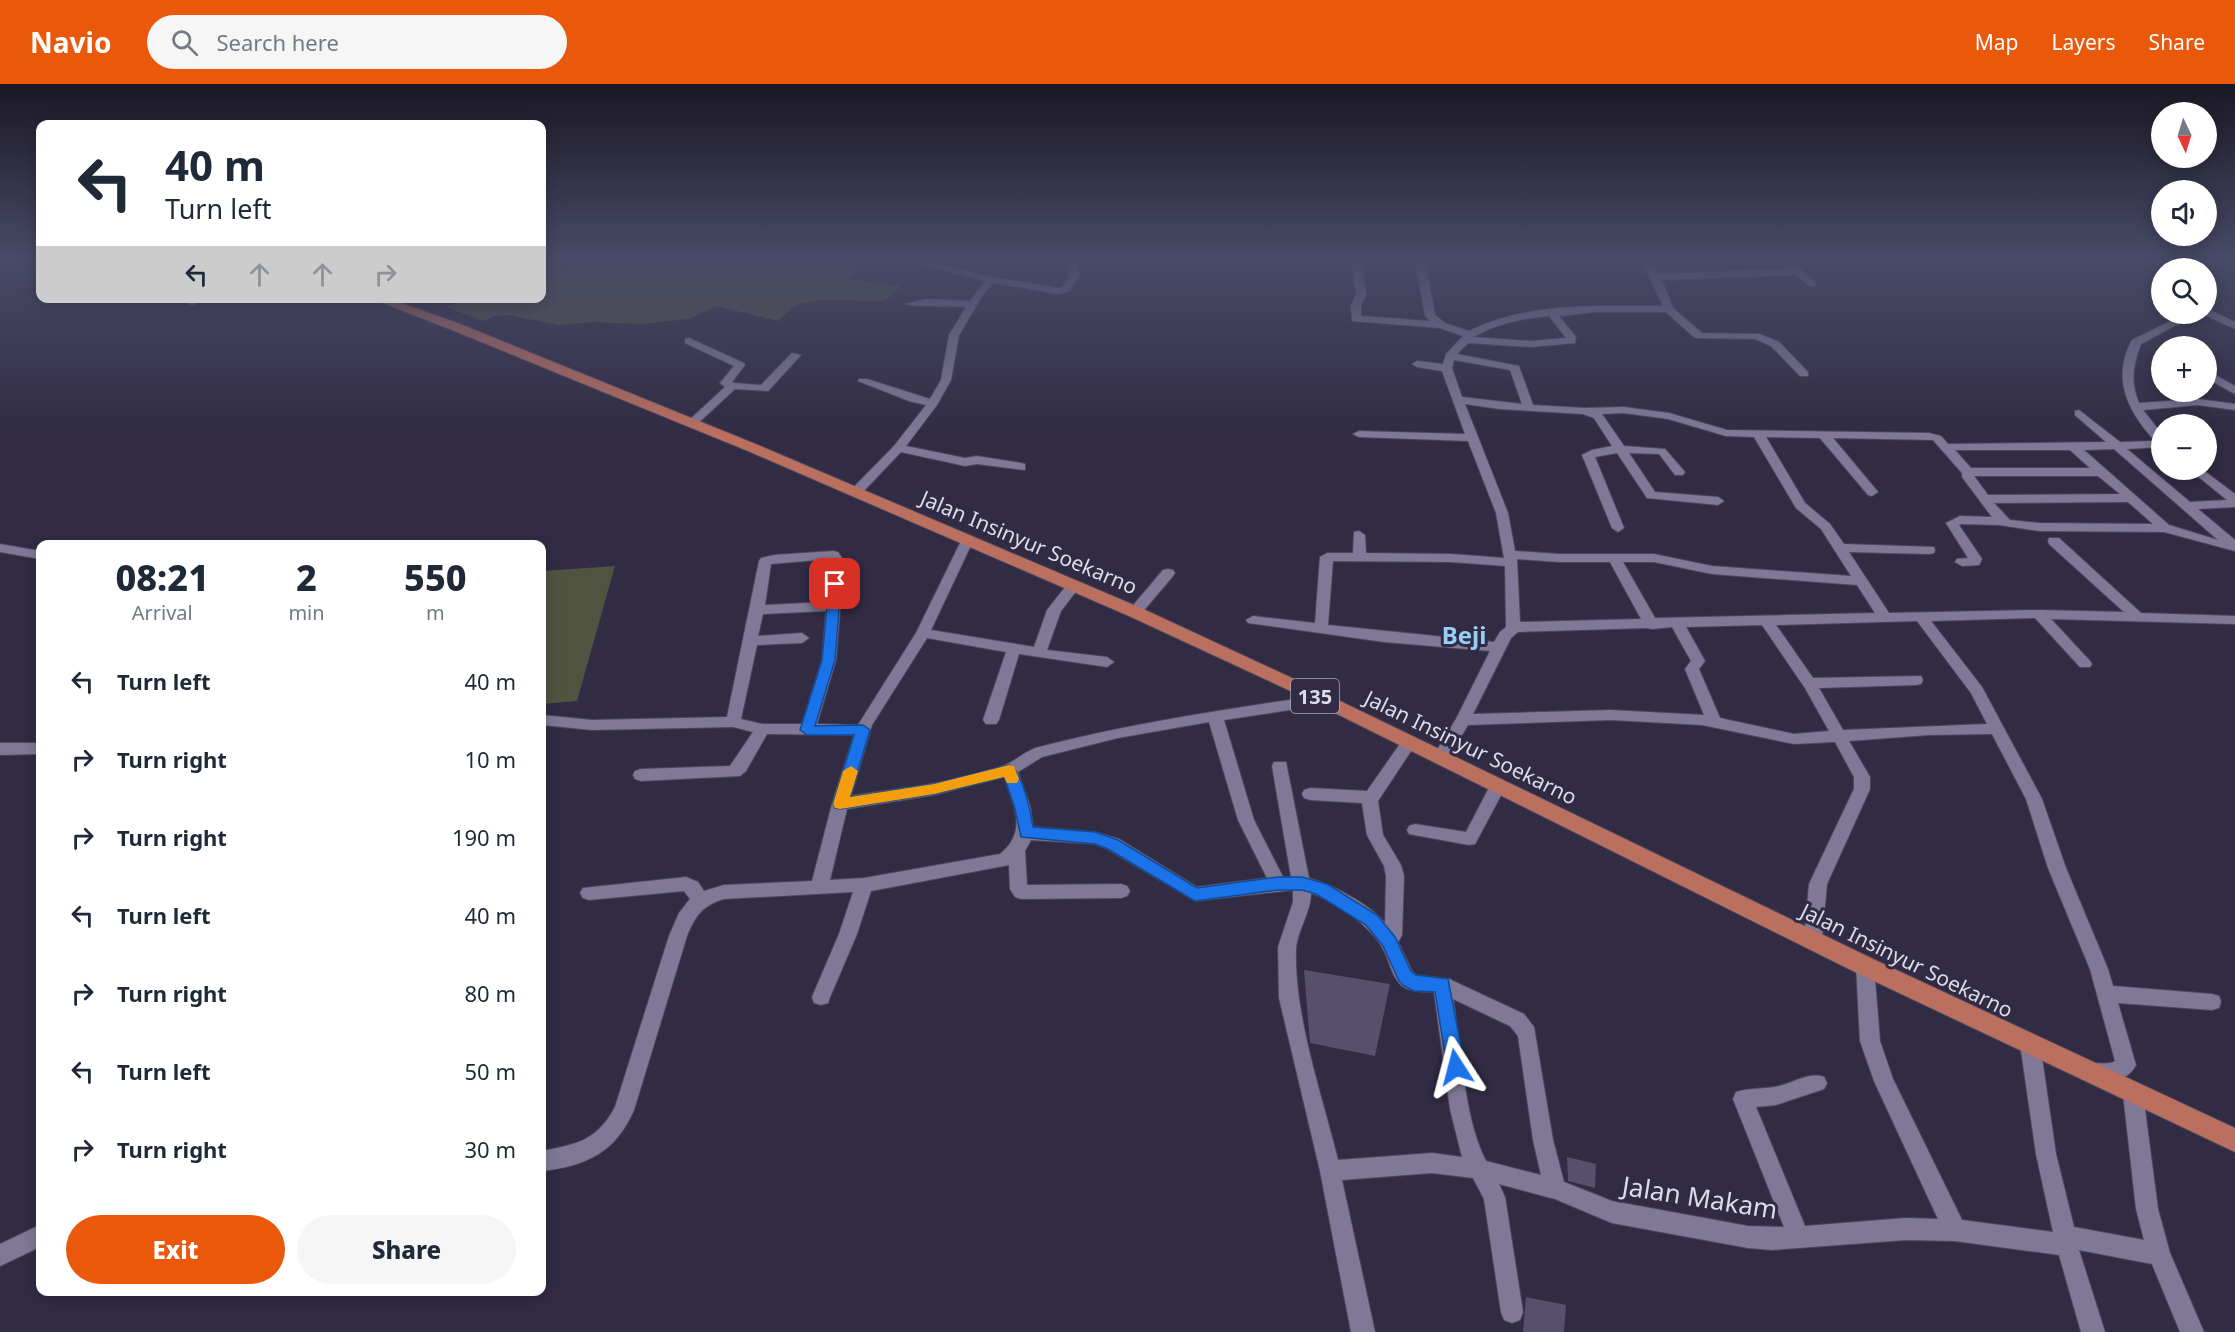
<!DOCTYPE html>
<html lang="en">
<head>
<meta charset="utf-8">
<style>
	:root { --surface:#fff; --page:#f6f6f7; --text:#1f2937; --muted:#747a83; --accent:#ea580c }
	body { margin:0; font-family:"Noto Sans",sans-serif; background:var(--page); color:var(--text); height:100vh; display:flex; flex-direction:column; font-size:22px; white-space:nowrap }
	* { box-sizing:border-box; margin:0 }
	p { font-size:20px; color:var(--muted) }
	.icon { flex:none; width:33px; height:33px; fill:none; stroke:currentColor; stroke-width:2; stroke-linecap:round; stroke-linejoin:round }
	.map { position:relative; flex:1; overflow:hidden }
	.panel { position:absolute; left:36px; top:456px; width:510px; height:756px; display:flex; flex-direction:column; background:var(--surface); border-radius:12px; box-shadow:0 3px 15px #0003 }
	.panel>* { flex:none }
	.top-card { position:absolute; left:36px; top:36px; width:510px; height:183px; border-radius:12px; box-shadow:0 3px 15px #0003; background:#fff; color:var(--text); overflow:hidden }
	.needle { width:39px; rotate:176deg }
	.fabs { position:absolute; left:2151px; top:18px; display:grid; gap:12px }
	.fabs a { display:grid; place-items:center; width:66px; height:66px; border-radius:50%; background:var(--surface); box-shadow:0 3px 15px #0003; font-size:30px }
	.pin { position:absolute; display:grid; place-items:center; width:51px; height:51px; color:#fff; margin:-26px; border-radius:12px; box-shadow:0 3px 9px #0006 }
	.me { position:absolute; width:66px; margin:-33px; rotate:351deg; stroke-linejoin:round; filter:drop-shadow(0 0 4px #0008) }
	.turn { display:flex; align-items:center; gap:21px; height:126px; padding:0 30px; font-size:27px }
	.turn .icon { width:78px; height:78px; stroke-width:2.5 }
	.turn b { display:block; font-size:42px; line-height:51px }
	.lanes { display:flex; align-items:center; height:57px; padding:0 30px; background:#0003; justify-content:center; gap:30px; direction:ltr }
	.lanes .off { opacity:.35 }
	.eta { display:flex; justify-content:space-evenly; align-items:center; height:102px; text-align:center }
	.eta b { font-size:36px; font-weight:800; line-height:42px }
	.button { display:flex; gap:12px; margin-top:auto; padding:12px 30px }
	.button a { flex:1; height:69px; border-radius:36px; background:var(--accent); color:#fff; font-size:24px; font-weight:800; line-height:69px; text-align:center }
	.button a+a { background:var(--page); color:var(--text) }
	ul { padding:0; list-style:none }
	li { display:flex; align-items:center; gap:18px; height:78px; padding:0 30px }
	li div { flex:1 }
	li b { display:block; font-size:22px }
	li em { font-style:normal }
	header { display:flex; align-items:center; gap:36px; box-sizing:border-box; height:84px; padding:0 30px; background:var(--accent); color:#fff }
	header strong { font-size:28px }
	nav { display:flex; gap:33px; margin-inline-start:auto; font-size:21px }
	.search { width:420px; height:54px; background:var(--page); display:flex; align-items:center; gap:15px; box-sizing:border-box; padding:0 21px; border-radius:33px; color:var(--muted); font-size:22px }
	.map>svg:first-child { display:block }
	.green { fill:#4f533f }
	.building { fill:#56506c }
	.lines { fill:none; stroke-linecap:round; stroke-linejoin:round }
	.street-casing { stroke:#4c475c; stroke-width:2 }
	.primary-casing { stroke:#4c475c; stroke-width:2 }
	.street { fill:#7f7997; fill-rule:evenodd }
	.primary { fill:#ba6f5f; fill-rule:evenodd }
	.route { fill:#1a73e8; stroke:#114b97; stroke-width:1.5 }
	.slow { fill:#f59e0b }
	.labels { text-anchor:middle; dominant-baseline:central; stroke-width:6; stroke-linejoin:round; paint-order:stroke }
	.shield { fill:#312b44; stroke:#a9a6b9; stroke-width:1.5 }
	.shield-label { font-size:20px; font-weight:bold; fill:#dddaeb }
	.street-label { font-size:21px; fill:#dddaeb; stroke:#312b44 }
	.quarter-label { font-size:24px; font-weight:bold; fill:#96cff6; stroke:#312b44 }
	.near-street-label { font-size:26px; fill:#dddaeb; stroke:#312b44 }
</style>
</head>
<body>
<header>
<strong>Navio</strong>
<div class="search"><svg class="icon" aria-label="search" viewBox="0 0 24 24"><circle cx="10" cy="10" r="6"/><path d="M15 15l6 6"/></svg>Search here</div>
<nav><a>Map</a><a>Layers</a><a>Share</a></nav>
</header>
<div class="map">
<svg width="2235" height="1248" viewBox="0 0 2235 1248">
	<rect width="100%" height="100%" fill="#312b44"/>
	<g class="green">
		<path d="M 542,176 L 866,176 L 847,195 L 900,202 L 885,217 L 822,216 L 795,221 L 778,237 L 716,222 L 689,235 L 640,240 L 593,238 L 559,241 L 508,231 L 493,232 L 484,237 L 446,223 L 469,215 L 542,214 Z"/>
		<path d="M 615,482 L 577,617 L 542,620 L 542,487 Z"/>
	</g>
	<g class="building">
		<path d="M 1304,886 L 1390,900 L 1375,972 L 1310,959 Z"/>
		<path d="M 1567,1073 L 1596,1080 L 1595,1104 L 1568,1097 Z"/>
		<path d="M 1526,1213 L 1566,1221 L 1564,1248 L 1523,1248 Z"/>
	</g>
	<g class="lines">
		<g class="street-casing">
			<g id="street">
				<path d="M 907,176 L 923,176 L 991,193 L 1059,204 L 1063,203 L 1069,192 L 1066,176 L 1076,176 L 1079,192 L 1070,207 L 1059,210 L 993,199 L 983,211 L 959,251 L 951,296 L 937,321 L 906,362 L 965,374 L 977,372 L 1021,379 L 1025,380 L 1025,386 L 977,380 L 965,382 L 901,368 L 860,411 L 852,411 L 852,405 L 894,362 L 926,321 L 909,317 L 858,297 L 859,295 L 867,295 L 930,315 L 941,296 L 949,251 L 966,223 C 956,222 910,223 905,220 L 925,215 L 970,217 L 985,197 Z"/>
				<path d="M 1352,176 L 1362,176 L 1366,211 L 1361,221 L 1361,232 L 1430,237 L 1425,232 L 1417,187 L 1418,176 L 1428,176 L 1427,187 L 1435,231 L 1445,239 L 1469,247 C 1526,218 1600,222 1663,222 L 1641,176 L 1651,176 L 1659,190 L 1789,185 L 1779,176 L 1790,176 L 1815,198 L 1815,202 L 1809,202 L 1796,191 L 1662,196 L 1673,224 L 1702,249 L 1760,250 L 1779,258 L 1808,288 L 1808,292 L 1800,292 L 1771,262 L 1755,255 L 1695,254 L 1666,228 L 1596,228 L 1559,232 L 1576,253 L 1575,259 L 1531,263 L 1468,259 L 1457,270 L 1519,282 L 1533,321 L 1585,324 L 1624,323 L 1669,329 L 1727,346 L 1929,349 L 1941,352 L 1948,360 L 2106,358 L 2075,331 L 2075,327 L 2079,326 L 2120,358 L 2155,357 C 2128,327 2111,295 2132,256 L 2185,230 L 2197,230 L 2141,260 C 2133,281 2130,298 2139,319 L 2198,315 L 2235,320 L 2235,326 L 2198,321 L 2143,326 L 2162,350 L 2162,363 L 2127,365 L 2190,418 L 2227,416 L 2190,386 L 2203,386 L 2235,410 L 2235,423 L 2198,425 L 2235,456 L 2235,467 L 2164,448 L 2039,447 L 1999,441 L 1961,440 L 1959,441 L 1982,475 L 1979,481 L 1962,482 L 1955,478 L 1957,475 L 1968,474 L 1946,439 L 1960,432 L 1992,433 L 1962,393 L 1962,389 L 1933,356 L 1833,354 L 1878,408 L 1872,412 L 1868,411 L 1820,354 L 1766,353 L 1805,419 L 1830,440 L 1844,460 L 1934,463 L 1935,466 L 1934,469 L 1929,470 L 1849,468 L 1889,529 L 2039,526 L 2124,528 L 2049,460 L 2048,457 L 2049,454 L 2059,454 L 2141,529 L 2235,532 L 2235,540 L 2051,535 L 2090,577 L 2092,580 L 2090,583 L 2080,583 L 2035,534 L 1931,537 L 1982,603 L 2042,715 L 2066,784 L 2108,885 L 2113,902 L 2212,910 L 2219,912 L 2221,918 L 2219,924 L 2212,926 L 2118,919 L 2136,981 C 2127,999 2105,1000 2088,993 L 2085,987 L 2088,981 C 2097,977 2107,982 2115,977 L 2090,885 L 2048,784 L 2026,715 L 1992,650 L 1929,651 L 1849,657 L 1870,693 L 1870,705 L 1827,800 L 1822,855 L 1819,860 L 1813,862 L 1807,860 L 1804,855 L 1809,800 L 1854,705 L 1854,693 L 1835,658 L 1794,660 L 1702,641 L 1611,636 L 1468,641 L 1446,678 L 1434,678 L 1432,674 L 1456,635 L 1490,567 L 1384,558 L 1248,539 L 1246,536 L 1253,532 L 1315,539 L 1320,473 L 1327,469 L 1353,469 L 1354,448 L 1359,447 L 1365,451 L 1366,469 L 1451,470 L 1504,474 L 1496,429 L 1468,357 L 1359,353 L 1353,350 L 1359,347 L 1465,350 L 1442,287 L 1417,283 L 1412,280 L 1417,277 L 1443,280 L 1446,270 L 1463,252 L 1440,244 L 1352,237 L 1351,221 L 1356,211 ZM 1549,232 L 1566,254 L 1531,257 L 1473,253 C 1499,239 1521,235 1549,232 ZM 1454,276 L 1510,286 L 1522,320 L 1462,313 L 1452,284 ZM 1465,320 L 1499,325 L 1583,330 L 1594,334 L 1612,362 L 1592,366 L 1582,371 L 1612,444 L 1618,448 L 1624,444 L 1595,373 L 1617,369 L 1647,414 L 1718,421 L 1724,417 L 1718,413 L 1655,408 L 1629,369 L 1659,370 L 1675,391 L 1683,391 L 1685,388 L 1665,365 L 1624,362 L 1602,330 L 1624,329 L 1668,335 L 1726,352 L 1754,353 L 1796,424 L 1821,445 L 1851,492 L 1712,482 L 1654,470 L 1559,470 L 1515,467 L 1508,429 ZM 2114,365 L 2218,456 L 2169,441 L 2084,366 ZM 1955,366 L 2070,366 L 2090,384 L 1971,384 ZM 1974,392 L 2098,392 L 2120,410 L 1988,411 ZM 2128,418 L 2153,440 L 2039,439 L 2010,436 L 1994,419 ZM 1517,475 L 1559,478 L 1610,478 L 1641,535 L 1520,538 ZM 1333,477 L 1451,478 L 1505,482 L 1506,543 L 1500,548 L 1494,558 L 1328,541 ZM 1623,478 L 1654,478 L 1712,490 L 1857,501 L 1875,529 L 1655,534 ZM 1917,537 L 1971,609 L 1987,640 L 1843,646 L 1819,604 L 1916,601 L 1921,600 L 1923,596 L 1921,592 L 1813,594 L 1776,541 ZM 1762,541 L 1805,604 L 1829,647 L 1794,650 L 1720,634 L 1699,585 L 1705,577 L 1686,543 ZM 1672,543 L 1691,577 L 1685,585 L 1704,631 L 1611,626 L 1473,630 L 1511,554 L 1518,548 L 1647,544 L 1652,545 Z"/>
				<path d="M 2185,176 L 2195,176 L 2200,184 L 2191,184 Z"/>
				<path d="M 191,214 L 205,214 L 192,221 L 187,218 Z"/>
				<path d="M 2206,224 L 2235,238 L 2235,245 L 2203,230 L 2206,230 Z"/>
				<path d="M 689,254 L 744,279 L 745,281 L 732,298 L 734,299 L 761,301 L 792,269 L 801,271 L 768,307 L 735,305 L 696,341 L 692,342 L 686,339 L 725,303 L 720,299 L 734,282 L 685,259 L 685,255 Z"/>
				<path d="M 2206,286 L 2235,302 L 2235,310 L 2206,294 Z"/>
				<path d="M 967,453 L 973,457 L 931,546 L 1034,563 L 1047,526 L 1069,498 L 1074,497 L 1081,501 L 1061,527 L 1047,566 L 1107,573 L 1114,578 L 1107,583 L 1019,570 L 999,636 L 996,640 L 986,640 L 983,636 L 1006,568 L 927,554 L 872,641 L 851,712 C 900,704 956,699 1003,682 C 1016,677 1026,666 1039,663 C 1133,639 1227,625 1323,611 L 1328,612 L 1330,616 L 1328,620 L 1323,621 L 1224,636 L 1254,736 L 1283,793 L 1291,793 L 1272,682 L 1274,678 L 1286,678 L 1309,794 C 1332,801 1370,820 1385,839 L 1386,792 L 1384,782 L 1367,751 L 1362,719 L 1310,716 L 1304,714 L 1302,710 L 1304,706 L 1310,704 L 1367,707 L 1404,654 L 1414,654 L 1417,658 L 1378,717 L 1383,751 L 1401,781 L 1404,792 L 1402,851 L 1398,858 L 1412,887 L 1416,891 L 1449,895 L 1524,930 L 1534,943 L 1553,1056 L 1564,1098 L 1612,1117 L 1748,1142 L 1784,1143 L 1733,1015 L 1736,1008 C 1748,1004 1761,1005 1774,1003 C 1790,1001 1809,987 1824,993 L 1827,999 L 1824,1005 L 1776,1021 L 1756,1023 L 1805,1142 L 1906,1134 L 1938,1135 L 1874,997 L 1860,957 L 1856,882 L 1859,877 L 1865,874 L 1871,877 L 1874,882 L 1880,957 L 1893,995 L 1962,1136 L 2053,1148 L 2036,1070 L 2020,960 L 2023,954 L 2030,951 L 2037,954 L 2040,960 L 2056,1070 L 2074,1143 L 2144,1156 L 2136,1125 L 2123,1010 L 2126,1003 L 2133,1001 L 2140,1003 L 2143,1010 L 2158,1125 L 2170,1169 L 2204,1248 L 2180,1248 L 2152,1180 L 2079,1166 L 2105,1248 L 2081,1248 L 2059,1171 L 1955,1157 L 1906,1156 L 1772,1166 L 1748,1164 L 1612,1139 L 1555,1115 L 1499,1100 L 1505,1113 L 1523,1228 L 1520,1236 L 1512,1239 L 1504,1236 L 1501,1228 L 1484,1115 L 1473,1094 L 1432,1089 L 1342,1096 L 1375,1248 L 1351,1248 L 1320,1087 L 1279,914 L 1278,863 L 1293,818 L 1293,806 L 1195,817 L 1107,765 L 1095,760 L 1031,756 L 1025,767 L 1027,801 L 1121,800 L 1127,802 L 1130,807 L 1127,812 L 1121,814 L 1021,815 L 1015,813 L 1010,805 L 1009,781 L 871,807 L 857,850 L 830,913 L 828,919 L 821,921 L 814,919 L 812,913 L 839,850 L 853,808 L 724,815 C 703,821 695,832 687,852 L 634,1026 C 615,1069 586,1082 542,1087 L 542,1067 C 577,1060 597,1057 615,1023 L 669,852 L 679,829 L 690,815 L 684,807 L 589,816 L 583,814 L 580,809 L 583,804 L 686,793 L 698,798 L 704,807 L 724,801 L 812,797 L 832,720 L 854,651 L 767,650 L 746,687 L 740,692 L 641,697 L 635,695 L 633,691 L 635,687 L 641,685 L 730,682 L 753,648 L 733,643 L 592,646 L 542,641 L 542,631 L 592,636 L 727,633 L 759,477 L 761,474 L 774,471 L 833,467 L 838,468 L 844,477 L 836,576 L 817,640 L 858,641 L 916,549 L 961,457 ZM 829,475 L 827,518 L 765,521 L 771,480 ZM 826,527 L 822,576 L 802,640 L 762,640 L 741,635 L 757,561 L 802,559 L 809,554 L 802,549 L 758,552 L 763,530 ZM 1209,638 L 1238,736 L 1267,794 L 1197,803 L 1119,755 L 1095,748 L 1033,743 L 1030,722 L 1018,688 L 1042,673 L 1118,654 ZM 1004,693 C 1014,721 1028,748 1000,770 L 864,794 L 830,796 L 847,725 L 934,711 ZM 1311,809 C 1334,816 1372,843 1383,865 C 1389,875 1392,894 1402,902 C 1411,908 1423,908 1434,908 L 1450,1025 L 1462,1073 L 1432,1069 L 1338,1076 C 1322,1011 1294,932 1296,866 C 1297,846 1311,829 1311,809 ZM 1453,915 L 1510,942 L 1518,952 L 1533,1056 L 1541,1091 L 1486,1077 C 1464,1035 1461,962 1453,915 Z"/>
				<path d="M 0,460 L 40,467 L 40,475 L 0,468 Z"/>
				<path d="M 1168,485 L 1173,486 L 1175,489 L 1173,492 L 1140,531 L 1130,531 L 1128,528 L 1130,525 L 1163,486 Z"/>
				<path d="M 0,659 L 40,659 L 40,670 L 0,671 Z"/>
				<path d="M 1498,696 L 1504,698 L 1506,702 L 1475,760 L 1469,761 L 1409,750 L 1407,746 L 1409,742 L 1415,740 L 1466,748 L 1492,698 Z"/>
				<path d="M 40,1141 L 40,1163 L 0,1182 L 0,1160 Z"/>
			</g>
		</g>
		<g class="primary-casing">
			<path id="primary" d="M 370,214 L 387,214 L 460,240 L 758,361 L 1141,524 L 1307,601 L 1873,875 L 2235,1044 L 2235,1068 L 1857,889 L 1295,609 L 1129,532 L 748,367 L 452,246 Z"/>
		</g>
		<use href="#street" class="street"/>
		<use href="#primary" class="primary"/>
	</g>
	<linearGradient id="sky" x2="0" y2="1"><stop stop-color="#1b1825"/><stop offset="0.5" stop-color="#484a67"/><stop offset="1" stop-color="#484a67" stop-opacity="0"/></linearGradient>
	<rect width="2235" height="351" fill="url(#sky)"/>
	<path class="route" d="M 835,496 L 841,500 L 835,576 L 815,642 L 863,641 L 870,646 L 850,713 L 934,700 L 1009,681 C 1022,685 1031,730 1033,743 L 1095,748 L 1118,756 L 1197,804 L 1278,793 L 1302,793 L 1327,800 L 1377,831 L 1395,853 L 1411,887 L 1416,891 L 1448,895 L 1465,983 L 1462,989 L 1456,992 L 1450,989 L 1447,983 L 1435,908 L 1414,907 L 1404,902 L 1399,897 L 1383,862 L 1366,841 L 1316,810 L 1302,806 L 1278,806 L 1195,817 L 1108,765 L 1095,760 L 1021,753 L 1014,721 L 1004,693 L 934,710 L 840,725 L 835,724 L 833,720 L 854,651 L 807,651 L 800,646 L 822,576 L 829,500 Z"/>
	<path class="slow" d="M 1009,681 L 1014,682 L 1019,695 L 1017,699 L 1007,699 L 1004,693 L 934,710 L 840,725 L 835,724 L 833,720 L 843,687 L 851,682 L 858,687 L 850,713 L 934,700 Z"/>
	<g class="labels">
		<rect class="shield" x="1291" y="595" width="48" height="34" rx="4.5"/>
		<g class="shield-label">
			<text x="1315" y="612">135</text>
		</g>
		<g class="street-label">
			<text transform="translate(1029 458) rotate(23)">Jalan Insinyur Soekarno</text>
			<text transform="translate(1471 663) rotate(26)">Jalan Insinyur Soekarno</text>
			<text transform="translate(1907 876) rotate(26)">Jalan Insinyur Soekarno</text>
		</g>
		<g class="quarter-label">
			<text x="1464" y="550">Beji</text>
		</g>
		<g class="near-street-label">
			<text transform="translate(1700 1113) rotate(9)">Jalan Makam</text>
		</g>
	</g>
</svg>
<div class="fabs">
<a><svg class="needle" viewBox="-14 -14 28 28"><path d="M0-13l5 13h-10z" fill="#e53935"/><path d="M0 13l5-13h-10z" fill="#747a83"/></svg></a>
<a><svg class="icon" aria-label="sound" viewBox="0 0 24 24"><path d="M4 9h4l5-4v14l-5-4H4zM17 9q2 3 0 6"/></svg></a>
<a><svg class="icon" aria-label="search" viewBox="0 0 24 24"><circle cx="10" cy="10" r="6"/><path d="M15 15l6 6"/></svg></a>
<a>+</a>
<a>−</a>
</div>
<div class="pin" style="left:835px;top:500px;background:#d93025"><svg class="icon" aria-label="arrive" viewBox="0 0 24 24"><path d="M6 21V4h12l-3 4 3 4H6"/></svg></div>
<svg class="me" style="left:1456px;top:983px" viewBox="-20 -20 40 40"><path d="M0-17L14 15 0 8-14 15z" fill="#1a73e8" stroke="#fff" stroke-width="4"/></svg>
<div class="top-card">
<div class="turn"><svg class="icon" aria-label="left" viewBox="0 0 24 24"><path d="M17 20v-9H6M10 6l-5 5 5 5"/></svg><div><b>40 m</b>Turn left</div></div>
<div class="lanes"><svg class="icon" aria-label="left" viewBox="0 0 24 24"><path d="M17 20v-9H6M10 6l-5 5 5 5"/></svg><svg class="icon off" aria-label="ahead" viewBox="0 0 24 24"><path d="M12 20V5M6 11l6-6 6 6"/></svg><svg class="icon off" aria-label="ahead" viewBox="0 0 24 24"><path d="M12 20V5M6 11l6-6 6 6"/></svg><svg class="icon off" aria-label="right" viewBox="0 0 24 24"><path d="M7 20v-9h11M14 6l5 5-5 5"/></svg></div>
</div>
<section class="panel">
<div class="eta">
<div><b>08:21</b><p>Arrival</p></div>
<div><b>2</b><p>min</p></div>
<div><b>550</b><p>m</p></div>
</div>
<ul>
<li><svg class="icon" aria-label="left" viewBox="0 0 24 24"><path d="M17 20v-9H6M10 6l-5 5 5 5"/></svg><div><b>Turn left</b></div><em>40 m</em></li>
<li><svg class="icon" aria-label="right" viewBox="0 0 24 24"><path d="M7 20v-9h11M14 6l5 5-5 5"/></svg><div><b>Turn right</b></div><em>10 m</em></li>
<li><svg class="icon" aria-label="right" viewBox="0 0 24 24"><path d="M7 20v-9h11M14 6l5 5-5 5"/></svg><div><b>Turn right</b></div><em>190 m</em></li>
<li><svg class="icon" aria-label="left" viewBox="0 0 24 24"><path d="M17 20v-9H6M10 6l-5 5 5 5"/></svg><div><b>Turn left</b></div><em>40 m</em></li>
<li><svg class="icon" aria-label="right" viewBox="0 0 24 24"><path d="M7 20v-9h11M14 6l5 5-5 5"/></svg><div><b>Turn right</b></div><em>80 m</em></li>
<li><svg class="icon" aria-label="left" viewBox="0 0 24 24"><path d="M17 20v-9H6M10 6l-5 5 5 5"/></svg><div><b>Turn left</b></div><em>50 m</em></li>
<li><svg class="icon" aria-label="right" viewBox="0 0 24 24"><path d="M7 20v-9h11M14 6l5 5-5 5"/></svg><div><b>Turn right</b></div><em>30 m</em></li>
</ul>
<div class="button"><a>Exit</a><a>Share</a></div>
</section>
</div>
</body>
</html>
